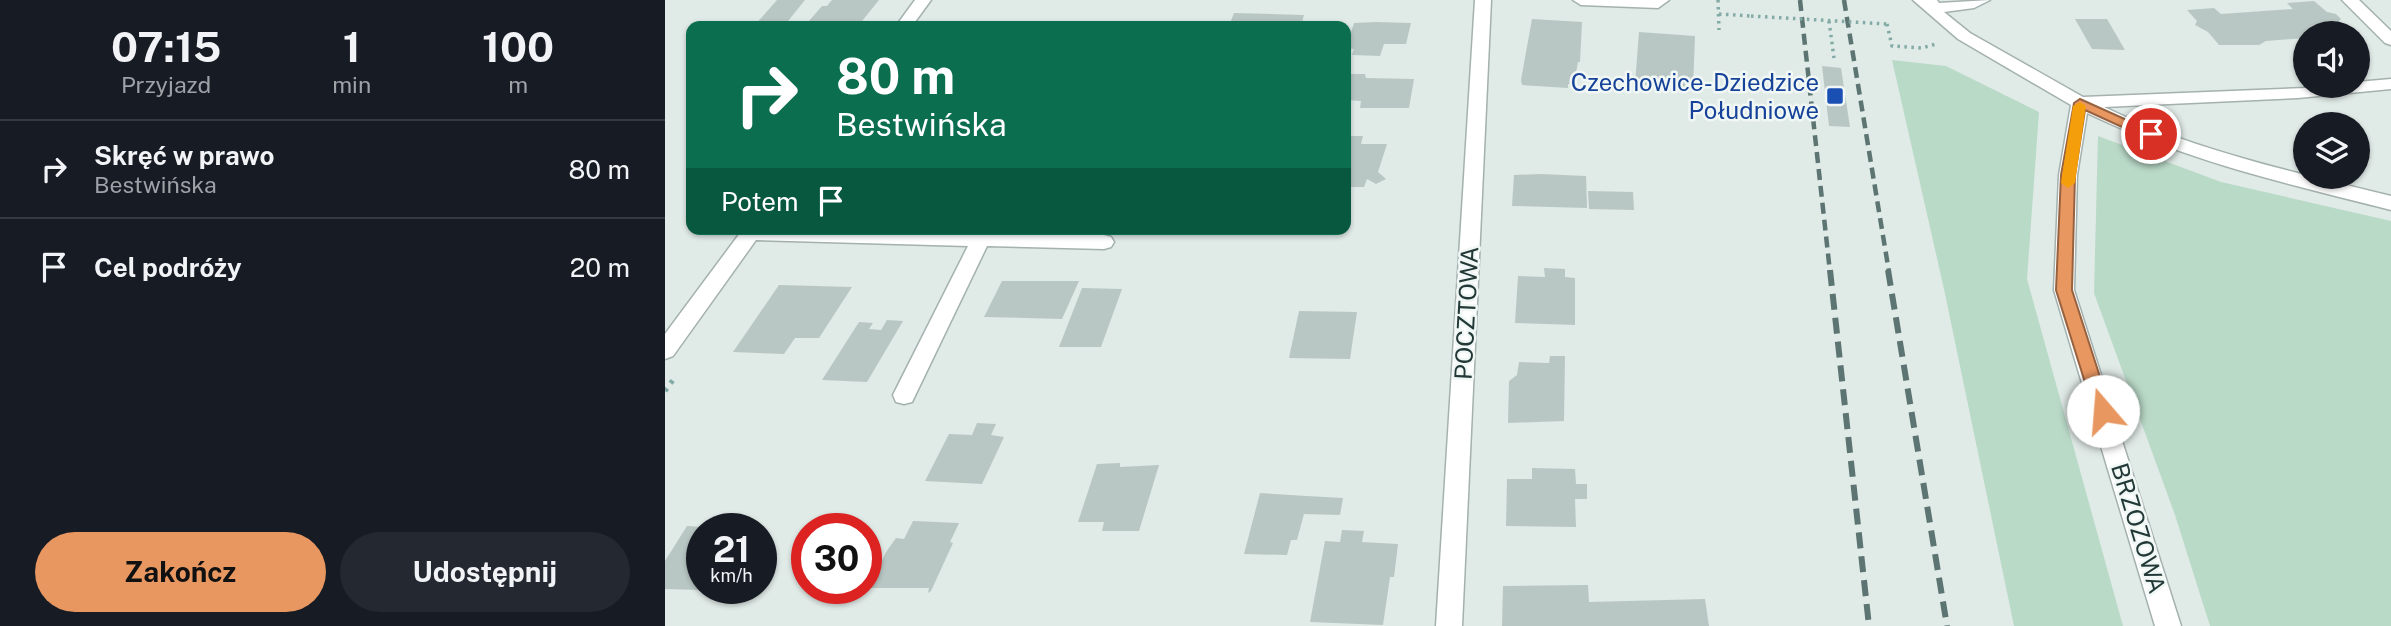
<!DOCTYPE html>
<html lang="pl">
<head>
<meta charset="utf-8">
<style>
	:root { --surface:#171b24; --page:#242831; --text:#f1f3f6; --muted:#9ea1a6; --line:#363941; --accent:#e89761 }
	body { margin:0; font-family:"Public Sans",sans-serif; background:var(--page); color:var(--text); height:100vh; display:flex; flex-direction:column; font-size:26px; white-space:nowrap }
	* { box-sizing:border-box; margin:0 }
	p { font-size:23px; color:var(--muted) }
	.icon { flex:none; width:38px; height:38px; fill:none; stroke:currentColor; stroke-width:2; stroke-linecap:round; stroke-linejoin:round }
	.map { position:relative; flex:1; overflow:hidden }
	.details { display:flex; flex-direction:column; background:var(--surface); width:665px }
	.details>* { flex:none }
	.hud { position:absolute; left:21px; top:21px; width:665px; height:214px; border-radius:14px; box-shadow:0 2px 5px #0004; background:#0b6e4f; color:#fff; overflow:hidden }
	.tools { position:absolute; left:1628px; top:21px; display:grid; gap:14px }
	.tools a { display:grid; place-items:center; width:77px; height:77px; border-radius:50%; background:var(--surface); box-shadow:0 2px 5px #0004; font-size:35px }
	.speed { position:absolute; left:21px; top:513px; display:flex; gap:14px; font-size:35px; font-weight:700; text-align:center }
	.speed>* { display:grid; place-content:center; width:91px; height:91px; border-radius:50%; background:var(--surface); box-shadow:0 2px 5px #0004; line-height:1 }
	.speed small { font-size:18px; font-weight:400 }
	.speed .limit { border:10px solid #d22; background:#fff; color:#111 }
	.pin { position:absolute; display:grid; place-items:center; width:60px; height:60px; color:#fff; margin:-30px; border:4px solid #fff; border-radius:50%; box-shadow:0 2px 7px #0007 }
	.me { position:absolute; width:77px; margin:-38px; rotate:342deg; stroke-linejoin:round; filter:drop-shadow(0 0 5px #0008) }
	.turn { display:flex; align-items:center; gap:24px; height:147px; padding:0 35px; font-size:32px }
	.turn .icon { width:91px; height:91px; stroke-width:2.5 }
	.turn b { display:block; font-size:49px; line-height:60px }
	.then { display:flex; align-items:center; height:66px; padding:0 35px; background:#0003; gap:14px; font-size:26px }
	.eta { display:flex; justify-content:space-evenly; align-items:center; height:119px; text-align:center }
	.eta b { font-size:42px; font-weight:700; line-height:49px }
	.action { display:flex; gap:14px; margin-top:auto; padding:14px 35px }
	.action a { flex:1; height:80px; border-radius:42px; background:var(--accent); color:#111; font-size:28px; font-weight:700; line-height:80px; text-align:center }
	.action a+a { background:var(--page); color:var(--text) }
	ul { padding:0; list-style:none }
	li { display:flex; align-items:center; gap:21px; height:98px; padding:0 35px; border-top:2px solid var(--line) }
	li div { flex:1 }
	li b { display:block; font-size:26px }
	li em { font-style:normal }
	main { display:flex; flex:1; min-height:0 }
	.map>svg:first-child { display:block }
	.green { fill:#badac8 }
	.building { fill:#b9c7c4 }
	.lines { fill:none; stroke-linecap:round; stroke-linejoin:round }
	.minor-casing { stroke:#a3b1af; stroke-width:3 }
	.path-far1 { stroke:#83aba5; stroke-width:3.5; stroke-dasharray:2.5 4.5; stroke-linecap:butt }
	.path { stroke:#83aba5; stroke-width:5; stroke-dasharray:3.5 6; stroke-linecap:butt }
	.minor { fill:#fff; fill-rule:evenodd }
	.rail-far1 { stroke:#5c7572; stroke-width:4.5; stroke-dasharray:11 6; stroke-linecap:butt }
	.rail { stroke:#5c7572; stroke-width:6; stroke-dasharray:16 8; stroke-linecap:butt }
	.path-bridge { stroke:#83aba5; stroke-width:3.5; stroke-dasharray:2.5 4.5; stroke-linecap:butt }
	.route { fill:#e89761; stroke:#97623f; stroke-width:2 }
	.slow { fill:#f59e0b }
	.transit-dot { fill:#1a4fb4; stroke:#f0f7f5; stroke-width:2.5 }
	.labels { text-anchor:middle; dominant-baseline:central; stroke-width:5; stroke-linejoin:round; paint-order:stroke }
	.transit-label { font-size:24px; fill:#164399; stroke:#f0f7f5; text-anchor:end }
	.street-label { font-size:24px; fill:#223937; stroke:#f0f7f5 }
</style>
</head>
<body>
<main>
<section class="details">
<div class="eta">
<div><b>07:15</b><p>Przyjazd</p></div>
<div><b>1</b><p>min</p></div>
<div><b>100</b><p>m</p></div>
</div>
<ul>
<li><svg class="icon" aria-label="right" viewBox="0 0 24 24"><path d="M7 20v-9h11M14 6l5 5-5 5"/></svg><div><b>Skręć w prawo</b><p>Bestwińska</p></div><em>80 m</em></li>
<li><svg class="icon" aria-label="arrive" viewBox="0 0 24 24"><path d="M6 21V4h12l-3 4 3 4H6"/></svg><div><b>Cel podróży</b></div><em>20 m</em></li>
</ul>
<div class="action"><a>Zakończ</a><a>Udostępnij</a></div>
</section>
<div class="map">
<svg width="1726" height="626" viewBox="0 0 1726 626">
	<rect width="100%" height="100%" fill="#e0eae7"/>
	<g class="green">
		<path d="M 1227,60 L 1281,66 L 1374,112 L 1362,279 L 1458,626 L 1349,626 L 1279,289 Z"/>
		<path d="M 1433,136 L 1556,182 L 1726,221 L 1726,626 L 1545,626 L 1510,515 L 1429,293 Z"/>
	</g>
	<g class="building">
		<path d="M 112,0 L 140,0 L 119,26 L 89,26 Z"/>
		<path d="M 167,0 L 214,0 L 193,26 L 145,26 L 149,21 L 144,21 L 157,6 L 162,6 Z"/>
		<path d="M 1649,1 L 1662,12 L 1671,14 L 1676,19 L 1673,22 L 1685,33 L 1640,33 L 1640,38 L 1601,41 L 1594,45 L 1554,45 L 1543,32 L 1530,25 L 1532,21 L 1522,10 L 1549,8 L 1556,14 L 1628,9 L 1622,3 Z"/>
		<path d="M 569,13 L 639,15 L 636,26 L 564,26 Z"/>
		<path d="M 867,19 L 917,22 L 915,62 L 913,62 L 909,84 L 903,84 L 903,88 L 857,85 L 856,80 Z"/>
		<path d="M 1410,19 L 1442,19 L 1460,50 L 1427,49 Z"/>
		<path d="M 439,22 L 473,23 L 471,26 L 436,26 Z"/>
		<path d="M 689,23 L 711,22 L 746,23 L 741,44 L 719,44 L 715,56 L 687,55 L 689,49 L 681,48 Z"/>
		<path d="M 974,32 L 1030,36 L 1028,89 L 970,84 Z"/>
		<path d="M 1157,66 L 1176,68 L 1185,127 L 1164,126 Z"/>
		<path d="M 681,74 L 700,74 L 701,78 L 749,79 L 744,108 L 695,108 L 696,101 L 681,100 Z"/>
		<path d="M 681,136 L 698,136 L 696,144 L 722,144 L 713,172 L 721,179 L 711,184 L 702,179 L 699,187 L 681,187 Z"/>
		<path d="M 876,174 L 921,176 L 922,208 L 847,206 L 849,175 Z"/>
		<path d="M 923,191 L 968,192 L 969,210 L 924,209 Z"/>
		<path d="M 879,268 L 900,269 L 900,277 L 910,278 L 910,325 L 850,323 L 853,276 L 880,277 Z"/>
		<path d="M 337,281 L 414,281 L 397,319 L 319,317 Z"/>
		<path d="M 114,285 L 187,287 L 154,338 L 130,338 L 119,354 L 68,352 Z"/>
		<path d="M 417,288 L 457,289 L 436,347 L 394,347 Z"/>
		<path d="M 634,311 L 692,312 L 685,359 L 624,358 Z"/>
		<path d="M 222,320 L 238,321 L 202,382 L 157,380 L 194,322 L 208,323 L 204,329 L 216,330 Z"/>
		<path d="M 885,356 L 900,356 L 899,421 L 843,423 L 844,381 L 852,375 L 854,362 L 884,363 Z"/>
		<path d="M 312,423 L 331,424 L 326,435 L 339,437 L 317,484 L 260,481 L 284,434 L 307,435 Z"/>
		<path d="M 455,463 L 455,467 L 494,465 L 474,531 L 437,531 L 439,522 L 413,522 L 432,464 Z"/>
		<path d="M 867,468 L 910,469 L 911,484 L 922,484 L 922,499 L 910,499 L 911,527 L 841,526 L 842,479 L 867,479 Z"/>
		<path d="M 595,493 L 642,496 L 678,498 L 675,515 L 639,514 L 632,540 L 626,540 L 622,555 L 579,554 Z"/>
		<path d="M 248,521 L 294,523 L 285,542 L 288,543 L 266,591 L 263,593 L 264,588 L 204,588 L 221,552 L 231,538 L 239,539 Z"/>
		<path d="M 22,526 L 37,527 L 37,590 L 0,589 L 0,561 Z"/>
		<path d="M 677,530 L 699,531 L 697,542 L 733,544 L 729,577 L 725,577 L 718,625 L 645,622 L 660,541 L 675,542 Z"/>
		<path d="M 923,585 L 924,602 L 1040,599 L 1044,626 L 837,626 L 838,586 Z"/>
	</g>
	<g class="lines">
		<g class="minor-casing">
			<g id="minor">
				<path d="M 250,0 L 266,0 L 247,26 L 231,26 Z"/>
				<path d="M 810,0 L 826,0 L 797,626 L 771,626 Z"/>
				<path d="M 908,0 L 1004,0 L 993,8 L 916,5 Z"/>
				<path d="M 1248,0 L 1272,0 L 1274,3 L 1325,0 L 1309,8 L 1279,12 L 1305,33 L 1418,97 L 1692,86 L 1692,82 L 1726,79 L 1726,89 L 1633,98 L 1439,107 C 1531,151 1628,172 1726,196 L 1726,210 C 1622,184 1519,160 1422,113 L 1412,175 L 1409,290 L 1516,626 L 1490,626 L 1389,290 L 1394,175 L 1406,105 L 1293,39 Z"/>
				<path d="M 1677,0 L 1694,0 L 1726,31 L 1726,45 L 1720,43 Z"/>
				<path d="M 78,229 L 219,229 L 439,235 L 446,237 L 449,242 L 446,247 L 439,249 L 322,246 L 247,402 L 239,404 L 231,402 L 228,395 L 303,246 L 91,240 L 8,356 L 0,359 L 0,334 Z"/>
			</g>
		</g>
		<g class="path-far1">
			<path d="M 1053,0 L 1054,30"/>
			<path d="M 1054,14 L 1086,16"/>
			<path d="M 1164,21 L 1169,58"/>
			<path d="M 1222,24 L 1227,46 L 1257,48 L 1271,44"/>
		</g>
		<path class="path" d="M 0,391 L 11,376"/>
		<use href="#minor" class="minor"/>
		<g class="rail-far1">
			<path d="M 1135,0 L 1165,272"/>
			<path d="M 1179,0 L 1224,272"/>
		</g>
		<g class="rail">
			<path d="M 1165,270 L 1204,626"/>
			<path d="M 1223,270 L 1282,626"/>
		</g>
		<path class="path-bridge" d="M 1086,16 L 1222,24"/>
	</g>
	<path class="route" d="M 1415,99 L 1493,134 L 1491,138 L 1481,138 L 1420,110 L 1410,175 L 1407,290 L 1446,411 L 1444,416 L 1438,418 L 1432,416 L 1429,411 L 1391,290 L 1396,175 L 1409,103 Z"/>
	<path class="slow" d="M 1415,102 L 1421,106 L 1410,183 L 1403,188 L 1396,183 L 1408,106 Z"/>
	<rect class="transit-dot" x="1161" y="87" width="18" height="18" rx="3.5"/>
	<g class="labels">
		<g class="transit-label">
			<text x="1154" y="82">Czechowice-Dziedzice<tspan x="1154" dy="28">Południowe</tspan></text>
		</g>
		<g class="street-label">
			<text transform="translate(801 313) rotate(-87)">POCZTOWA</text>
			<text transform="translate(1474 528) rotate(73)">BRZOZOWA</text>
		</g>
	</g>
</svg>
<div class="tools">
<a><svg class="icon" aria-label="sound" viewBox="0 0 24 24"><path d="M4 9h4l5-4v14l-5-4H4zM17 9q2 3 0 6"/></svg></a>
<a><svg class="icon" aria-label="layers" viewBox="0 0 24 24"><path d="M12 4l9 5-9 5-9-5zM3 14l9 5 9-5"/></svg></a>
</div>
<div class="speed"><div>21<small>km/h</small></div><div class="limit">30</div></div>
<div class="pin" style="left:1486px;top:134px;background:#d93025"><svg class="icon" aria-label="arrive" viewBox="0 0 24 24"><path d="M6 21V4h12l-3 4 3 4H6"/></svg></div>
<svg class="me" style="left:1438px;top:411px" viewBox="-20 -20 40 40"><circle r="19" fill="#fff"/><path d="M0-13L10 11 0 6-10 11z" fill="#e89761"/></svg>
<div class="hud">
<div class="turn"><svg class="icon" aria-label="right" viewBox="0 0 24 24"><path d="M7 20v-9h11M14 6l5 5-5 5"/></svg><div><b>80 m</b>Bestwińska</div></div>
<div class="then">Potem<svg class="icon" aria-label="arrive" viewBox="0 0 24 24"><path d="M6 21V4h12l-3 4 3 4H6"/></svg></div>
</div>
</div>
</main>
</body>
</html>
